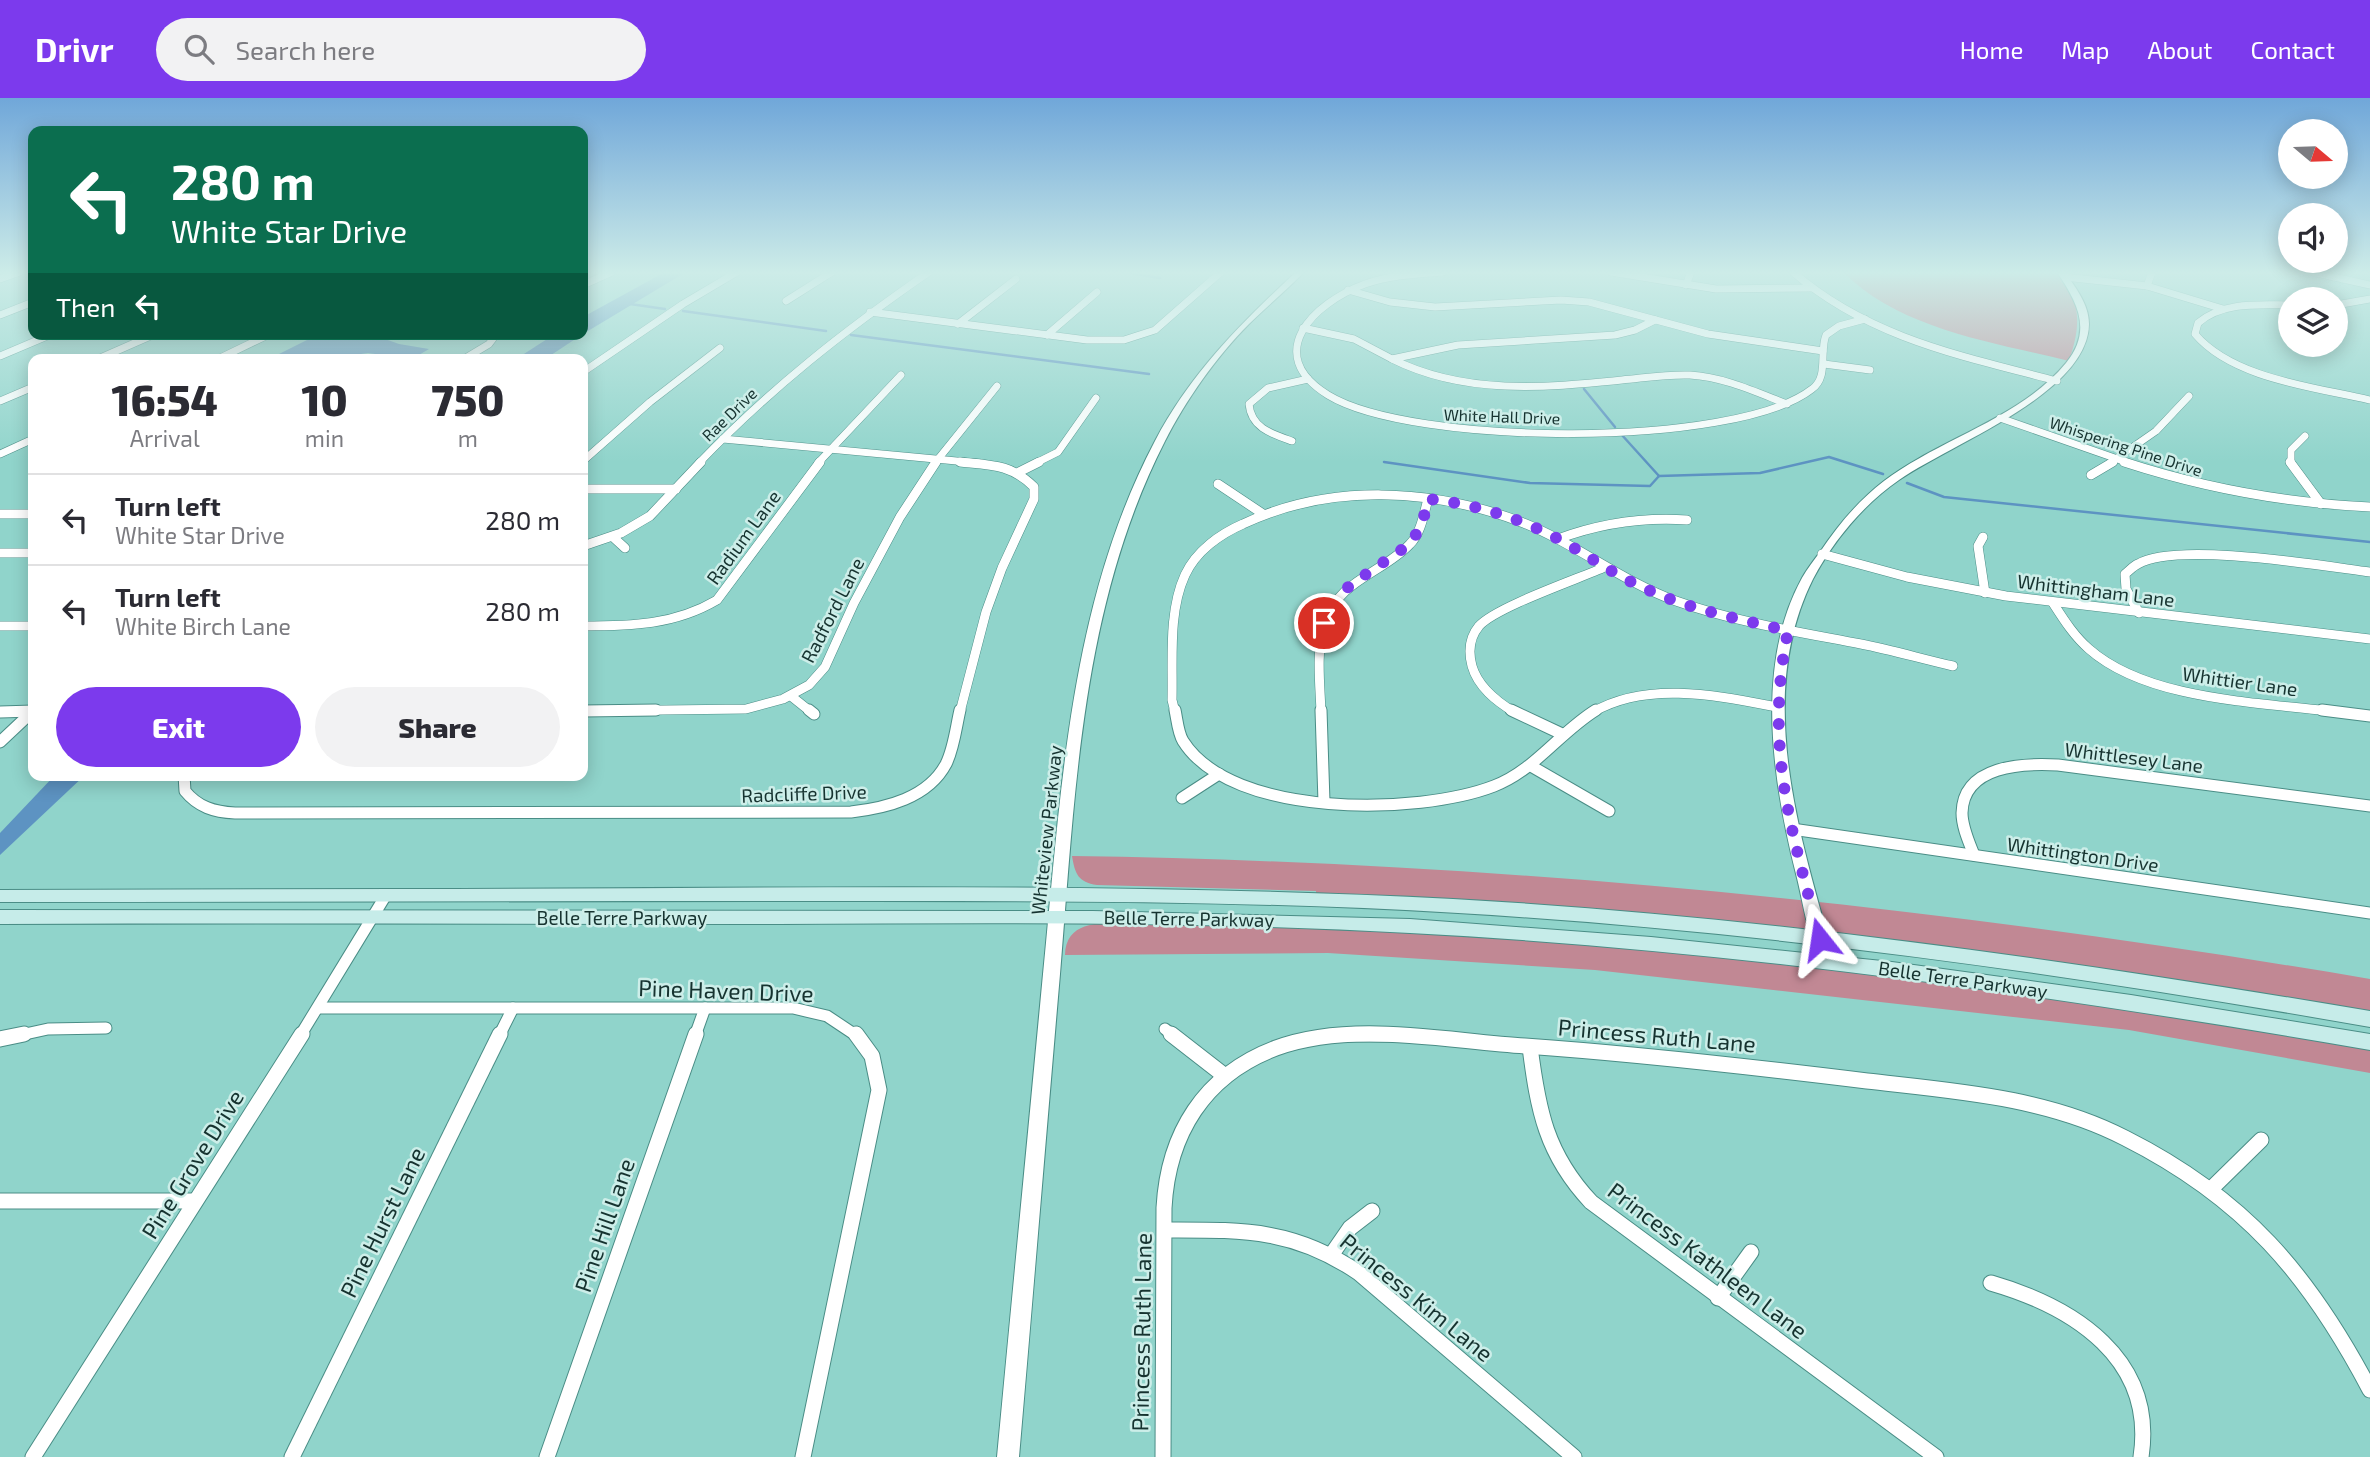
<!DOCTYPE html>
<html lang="en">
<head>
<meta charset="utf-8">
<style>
	:root { --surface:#fff; --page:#f2f2f3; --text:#2b2b33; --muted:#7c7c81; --line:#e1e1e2; --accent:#7c3aed }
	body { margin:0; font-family:"Exo 2",sans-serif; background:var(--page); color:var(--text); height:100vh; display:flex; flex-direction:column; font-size:26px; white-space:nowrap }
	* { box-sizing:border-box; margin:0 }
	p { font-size:23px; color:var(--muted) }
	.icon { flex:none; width:38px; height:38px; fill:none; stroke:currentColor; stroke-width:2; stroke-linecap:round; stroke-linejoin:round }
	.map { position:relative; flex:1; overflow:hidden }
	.sheet { position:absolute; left:28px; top:256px; width:560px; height:427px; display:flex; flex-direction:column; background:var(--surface); border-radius:14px; box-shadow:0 4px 18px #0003 }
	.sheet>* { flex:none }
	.hud { position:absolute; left:28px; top:28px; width:560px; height:214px; border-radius:14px; box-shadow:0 4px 18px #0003; background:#0b6e4f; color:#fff; overflow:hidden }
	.needle { width:46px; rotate:109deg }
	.fabs { position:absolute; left:2278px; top:21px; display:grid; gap:14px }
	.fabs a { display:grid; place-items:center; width:70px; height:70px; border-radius:50%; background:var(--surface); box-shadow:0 4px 18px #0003; font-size:35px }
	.pin { position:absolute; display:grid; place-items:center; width:60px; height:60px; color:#fff; margin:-30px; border:4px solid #fff; border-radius:50%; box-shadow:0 2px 7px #0007 }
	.me { position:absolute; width:77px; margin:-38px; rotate:345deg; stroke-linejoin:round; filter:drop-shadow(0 0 5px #0008) }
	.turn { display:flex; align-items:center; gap:24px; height:147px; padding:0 28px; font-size:32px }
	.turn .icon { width:91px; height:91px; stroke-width:2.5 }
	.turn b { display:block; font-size:49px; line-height:60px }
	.then { display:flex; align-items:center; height:66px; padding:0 28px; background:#0003; gap:14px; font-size:26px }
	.eta { display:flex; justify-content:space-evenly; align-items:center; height:119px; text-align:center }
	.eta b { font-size:42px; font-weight:800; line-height:49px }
	.button { display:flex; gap:14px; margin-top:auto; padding:14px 28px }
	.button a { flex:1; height:80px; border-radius:42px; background:var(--accent); color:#fff; font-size:28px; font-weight:800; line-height:80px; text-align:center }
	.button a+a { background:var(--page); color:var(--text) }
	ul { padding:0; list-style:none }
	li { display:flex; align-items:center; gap:21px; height:91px; padding:0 28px; border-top:2px solid var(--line) }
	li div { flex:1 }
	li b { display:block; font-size:26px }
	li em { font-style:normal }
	header { display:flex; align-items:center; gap:42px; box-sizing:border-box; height:98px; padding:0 35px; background:var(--accent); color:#fff }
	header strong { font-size:33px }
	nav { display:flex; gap:38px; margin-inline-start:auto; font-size:24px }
	.search { width:490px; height:63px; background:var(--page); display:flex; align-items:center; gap:18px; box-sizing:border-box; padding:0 24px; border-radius:38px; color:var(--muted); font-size:26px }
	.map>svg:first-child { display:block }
	.green { fill:#c18894 }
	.water { fill:#5d93c2 }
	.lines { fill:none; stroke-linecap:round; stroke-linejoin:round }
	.stream { stroke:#5d93c2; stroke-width:2.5 }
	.minor-far3-casing { stroke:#4a8d86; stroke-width:8 }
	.minor-far2-casing { stroke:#4a8d86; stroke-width:10 }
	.minor-far1-casing { stroke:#4a8d86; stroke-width:13 }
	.minor-casing { stroke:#4a8d86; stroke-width:17 }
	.tertiary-casing { stroke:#4a8d86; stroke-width:2 }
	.secondary-casing { stroke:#4a8d86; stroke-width:2 }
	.minor-far3 { stroke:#fff; stroke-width:7 }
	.minor-far2 { stroke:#fff; stroke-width:9 }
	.minor-far1 { stroke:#fff; stroke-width:11 }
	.minor { stroke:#fff; stroke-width:15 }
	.tertiary { fill:#fff; fill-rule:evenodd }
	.secondary { fill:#c6ece9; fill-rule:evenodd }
	.route { stroke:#7c3aed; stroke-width:12; stroke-dasharray:0 21.6 }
	.labels { text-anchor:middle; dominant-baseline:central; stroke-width:5; stroke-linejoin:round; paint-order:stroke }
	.far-street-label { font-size:16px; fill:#163330; stroke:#cdeee9 }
	.street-label { font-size:19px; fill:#163330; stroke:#cdeee9 }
	.near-street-label { font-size:23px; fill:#163330; stroke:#cdeee9 }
</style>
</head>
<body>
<header>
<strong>Drivr</strong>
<div class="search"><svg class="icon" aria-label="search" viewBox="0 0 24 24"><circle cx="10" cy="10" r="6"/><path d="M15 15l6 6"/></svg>Search here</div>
<nav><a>Home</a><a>Map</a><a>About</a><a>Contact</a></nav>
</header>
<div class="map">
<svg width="2370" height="1359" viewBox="0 0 2370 1359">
	<rect width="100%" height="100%" fill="#90d4cb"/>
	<g class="green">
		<path d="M 1843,174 L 2057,174 C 2082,204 2081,227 2069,263 C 1993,244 1901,232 1843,174 Z"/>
		<path d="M 1072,758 C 1507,764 1941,808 2370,881 L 2370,915 L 2112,873 L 1316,797 L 1316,793 L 1097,787 C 1078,784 1075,776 1072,758 Z"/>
		<path d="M 1123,824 C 1310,830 1497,835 1683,854 C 1914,876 2141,914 2370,949 L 2370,975 L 2129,932 L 1595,872 L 1328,855 L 1065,857 C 1066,824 1097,825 1123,824 Z"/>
	</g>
	<g class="water">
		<path d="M 665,174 L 686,174 L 583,236 L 583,219 Z"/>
		<path d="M 319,236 L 371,236 L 399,246 L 429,251 L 412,261 L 368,255 L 325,261 L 269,261 Z"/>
		<path d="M 555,236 L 583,236 L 545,261 L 516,261 Z"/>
		<path d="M 55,677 L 85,677 L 0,757 L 0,735 Z"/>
	</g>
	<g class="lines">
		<g class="stream">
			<path d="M 1123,174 L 1160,180"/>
			<path d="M 630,206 L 665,211"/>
			<path d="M 683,213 L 826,233"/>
			<path d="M 851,237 L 1149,276"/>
			<path d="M 1584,291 L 1615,329"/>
			<path d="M 1621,336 L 1659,378"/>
			<path d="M 1384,364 L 1530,385 L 1650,388 L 1659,378 L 1760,375 L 1829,359 L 1883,376"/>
			<path d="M 1907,385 L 1944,399 L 2370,444"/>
		</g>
		<g class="minor-far3-casing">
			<g id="minor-far3">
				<path d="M 1443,174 C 1417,176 1390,177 1365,186 C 1313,205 1262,256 1328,297 C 1411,348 1735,351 1812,291 C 1829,279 1819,254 1826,237 L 1839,228 L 1865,221"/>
				<path d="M 1611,174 L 1716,191 L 1811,190"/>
				<path d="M 1793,174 C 1869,240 1962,258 2057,283"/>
				<path d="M 2312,174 L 2370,187"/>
				<path d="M 2065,179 L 2147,188 L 2223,211"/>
				<path d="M 0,181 L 20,174"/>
				<path d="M 583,187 L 612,174"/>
				<path d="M 1686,187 L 1691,174"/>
				<path d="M 2147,188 L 2152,174"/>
				<path d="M 1348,192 L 1390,204 L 1435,209 L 1561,202 L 1589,204 L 1708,236 L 1823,253"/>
				<path d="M 786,203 L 832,174"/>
				<path d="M 2291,207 C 2260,207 2223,203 2198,225 L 2195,236 C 2233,281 2315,289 2370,302"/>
				<path d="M 2336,207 L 2370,201"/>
				<path d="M 870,214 L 1087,242 L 1124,242 L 1155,232 L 1221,174"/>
				<path d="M 0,217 L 33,204"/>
				<path d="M 958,226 L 1016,181"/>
				<path d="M 1303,230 L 1354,241 L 1392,261 L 1458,247 L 1615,237 L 1635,232 L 1655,222"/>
				<path d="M 1047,237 L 1097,194"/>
				<path d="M 0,258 L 52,236"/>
				<path d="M 98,261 L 155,236"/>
				<path d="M 218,261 L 270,236"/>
				<path d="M 464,261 L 489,246 L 495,238 L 492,236"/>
				<path d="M 1392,261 C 1464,297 1544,290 1622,282 C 1644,280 1668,276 1690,277 C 1724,279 1756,294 1787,306"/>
				<path d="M 1824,266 L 1870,272"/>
				<path d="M 583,274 L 683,206 L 737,174"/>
				<path d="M 0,303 L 33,289"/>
				<path d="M 2000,320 L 2129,365"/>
				<path d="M 723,341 L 978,365"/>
				<path d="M 1292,343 C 1272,336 1251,330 1249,306 L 1268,290 L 1308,281"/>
				<path d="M 0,356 L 33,341"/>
				<path d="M 583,363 L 650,304 L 720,250"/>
				<path d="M 699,365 C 770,291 845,232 929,174"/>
				<path d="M 818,365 L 901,277"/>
				<path d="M 935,365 L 997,288"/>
				<path d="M 1036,365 L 1058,354 L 1096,300"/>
				<path d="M 2110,365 L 2156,333 L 2189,298"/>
				<path d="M 2291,365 L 2291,352 L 2305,338"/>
			</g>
		</g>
		<g class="minor-far2-casing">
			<g id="minor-far2">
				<path d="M 2124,364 C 2204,390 2285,405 2370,409"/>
				<path d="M 2290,364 L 2321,406"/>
				<path d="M 1019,374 L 1039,364"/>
				<path d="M 2091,377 L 2113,364"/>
				<path d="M 1218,386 L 1263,416"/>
				<path d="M 583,391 L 676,391"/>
				<path d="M 0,416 L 33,416"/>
				<path d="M 613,439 L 625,450"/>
				<path d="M 1983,439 L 1978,448 L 1985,495"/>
				<path d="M 1558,441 C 1601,425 1642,419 1687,422"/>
				<path d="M 583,448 L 621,435 L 650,418 L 701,364"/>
				<path d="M 0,455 L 33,455"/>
				<path d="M 1822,456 L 1907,479 L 2006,498 L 2370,541"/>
				<path d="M 2053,505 C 2064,522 2074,538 2089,551 C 2148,603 2261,604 2336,614"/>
				<path d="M 2139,515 L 2126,491 L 2125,476 C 2129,473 2133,468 2138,466 C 2176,443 2323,468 2370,474"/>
				<path d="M 0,528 L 33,528"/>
				<path d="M 583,528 C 631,528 675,527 717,502 L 820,364"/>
				<path d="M 791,598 L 811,614"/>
				<path d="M 583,613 L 746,611 L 783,601 L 809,587 L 825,569 L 854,505 L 900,419 L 936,364"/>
				<path d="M 5,614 L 33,613"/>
				<path d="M 960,614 L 986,514 L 1002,470 L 1034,401 L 1034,389 C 1011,366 991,367 960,364"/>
				<path d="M 1175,614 L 1172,602 C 1173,562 1168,514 1185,477 C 1196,453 1220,436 1243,426 C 1330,385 1432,390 1521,424 C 1575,445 1621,483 1676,503 C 1735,524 1799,534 1861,546 C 1892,552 1922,561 1953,568"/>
				<path d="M 1321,614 C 1320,586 1316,554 1324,527 C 1337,482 1383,475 1410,446 C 1421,435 1424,415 1428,401"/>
				<path d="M 1514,614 C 1496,603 1478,589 1472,568 C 1468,553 1469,540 1479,528 C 1496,509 1578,481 1605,469"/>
				<path d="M 1593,614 C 1648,582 1719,598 1777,609"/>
			</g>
		</g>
		<g class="minor-far1-casing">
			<g id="minor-far1">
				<path d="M 809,612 L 814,616"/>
				<path d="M 1175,612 C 1177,621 1178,635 1183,643 C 1232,721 1419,717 1494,688 C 1534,673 1560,634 1596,612"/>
				<path d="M 1321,612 L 1324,704"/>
				<path d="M 1511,612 L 1562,636"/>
				<path d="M 2322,612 L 2370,618"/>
				<path d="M 583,613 L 656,612"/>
				<path d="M 0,614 L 33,613"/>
				<path d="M 0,644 L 33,613"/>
				<path d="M 1531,668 L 1609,713"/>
				<path d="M 184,677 L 185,693 C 198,709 214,714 235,715 L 851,714 C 886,710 928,700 946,666 C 954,650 956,629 960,612"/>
				<path d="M 1182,700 L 1219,676"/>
				<path d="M 1792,731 L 2370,815"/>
				<path d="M 1974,757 C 1969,744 1962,729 1962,715 C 1963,667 2023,665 2058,667 L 2370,708"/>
				<path d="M 318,910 L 793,910 L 827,918 L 857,938"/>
				<path d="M 1165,931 L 1174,938"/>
				<path d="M 16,938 L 48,931 L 106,930"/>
				<path d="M 300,938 L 386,797"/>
				<path d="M 499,938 L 513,910"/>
				<path d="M 695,938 L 705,910"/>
				<path d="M 1337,938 L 1396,938"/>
			</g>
		</g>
		<g class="minor-casing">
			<g id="minor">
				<path d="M 1171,936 L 1225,978"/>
				<path d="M 0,941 L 24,936"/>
				<path d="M 1530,949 C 1538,1012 1546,1056 1591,1104 L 1936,1359"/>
				<path d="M 2211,1091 L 2261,1042"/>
				<path d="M 0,1103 L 195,1103"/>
				<path d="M 1165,1132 C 1242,1132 1293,1130 1359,1175 L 1574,1359"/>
				<path d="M 1332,1156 L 1350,1130 L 1372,1113"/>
				<path d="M 1991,1185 C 2074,1209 2156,1261 2141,1359"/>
				<path d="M 1718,1200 L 1751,1154"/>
				<path d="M 33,1359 L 302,936"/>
				<path d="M 292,1359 L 500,936"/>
				<path d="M 547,1359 L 696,936"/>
				<path d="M 803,1359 L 879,992 L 872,958 L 856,936"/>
				<path d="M 1163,1359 L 1164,1110 C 1168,1036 1204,977 1276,950 C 1353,922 1445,943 1525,948 C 1639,956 1753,969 1867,983 C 1954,993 2046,999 2125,1040 C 2244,1100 2309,1176 2370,1292"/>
			</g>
		</g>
		<g class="tertiary-casing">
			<g id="tertiary">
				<path d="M 1296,174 L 1304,174 C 1287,192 1267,208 1249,226 C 1216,259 1186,302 1165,343 C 1081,507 1075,696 1060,876 C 1046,1037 1033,1198 1019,1359 L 997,1359 C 1012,1198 1028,1037 1043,876 C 1061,696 1069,506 1155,343 C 1190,276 1241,225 1296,174 Z"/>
				<path d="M 2057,174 L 2065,174 C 2075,189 2089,206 2089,226 C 2088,296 1950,346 1899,382 C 1864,406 1833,443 1813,481 C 1753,601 1802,744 1835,864 L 1833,868 L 1827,870 L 1821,868 C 1809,845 1803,803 1796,776 C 1773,685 1754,567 1802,480 C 1807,471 1814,462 1820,454 C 1838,427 1858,403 1884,383 C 1939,341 2021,320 2066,265 C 2093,232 2077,204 2057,174 Z"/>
			</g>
		</g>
		<g class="secondary-casing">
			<g id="secondary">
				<path d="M 400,791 C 751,791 1103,783 1453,801 C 1761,818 2066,862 2370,913 L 2370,929 C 2068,876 1764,833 1458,815 C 1243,802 1028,803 813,803 C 542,803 271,804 0,804 L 0,792 Z"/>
				<path d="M 0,812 L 1093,813 L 1410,821 L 1651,839 L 1892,864 L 2131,897 L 2370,936 L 2370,952 C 2052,897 1732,852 1410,835 C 1199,823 988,825 777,826 C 518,826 259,825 0,826 Z"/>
			</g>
		</g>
		<use href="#minor-far3" class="minor-far3"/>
		<use href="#minor-far2" class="minor-far2"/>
		<use href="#minor-far1" class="minor-far1"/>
		<use href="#minor" class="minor"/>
		<use href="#tertiary" class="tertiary"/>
		<use href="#secondary" class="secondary"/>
	</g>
	<linearGradient id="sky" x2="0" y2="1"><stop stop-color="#70a7d9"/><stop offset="0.48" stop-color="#cdece8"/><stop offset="1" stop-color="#cdece8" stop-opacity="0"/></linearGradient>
	<rect width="2370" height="364" fill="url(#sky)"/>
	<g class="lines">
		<path class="route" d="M 1324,525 L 1338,502 L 1349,488 L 1410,446 L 1422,427 L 1428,401 C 1474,406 1520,420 1560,442 C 1589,458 1615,477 1644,490 C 1690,512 1740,521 1788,533 C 1764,649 1791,730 1820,841"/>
	</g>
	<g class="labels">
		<g class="far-street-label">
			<text transform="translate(729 316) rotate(-44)">Rae Drive</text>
			<text transform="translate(1502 318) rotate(2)">White Hall Drive</text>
			<text transform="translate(2126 348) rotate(18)">Whispering Pine Drive</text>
		</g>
		<g class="street-label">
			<text transform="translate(743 439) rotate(-54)">Radium Lane</text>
			<text transform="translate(2096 492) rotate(7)">Whittingham Lane</text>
			<text transform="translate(832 512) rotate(-63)">Radford Lane</text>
			<text transform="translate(2240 583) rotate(8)">Whittier Lane</text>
			<text transform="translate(2134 659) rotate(7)">Whittlesey Lane</text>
			<text transform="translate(804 695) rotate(-2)">Radcliffe Drive</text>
			<text transform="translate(1046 732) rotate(-84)">Whiteview Parkway</text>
			<text transform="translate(2083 756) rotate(8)">Whittington Drive</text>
			<text x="622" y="819">Belle Terre Parkway</text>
			<text transform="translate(1189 820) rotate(1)">Belle Terre Parkway</text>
			<text transform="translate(1963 881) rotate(8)">Belle Terre Parkway</text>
		</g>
		<g class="near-street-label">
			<text transform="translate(726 892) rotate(2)">Pine Haven Drive</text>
			<text transform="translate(1657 937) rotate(5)">Princess Ruth Lane</text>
			<text transform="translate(192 1066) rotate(-58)">Pine Grove Drive</text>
			<text transform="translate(382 1124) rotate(-64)">Pine Hurst Lane</text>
			<text transform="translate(604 1127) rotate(-71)">Pine Hill Lane</text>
			<text transform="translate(1708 1162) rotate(37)">Princess Kathleen Lane</text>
			<text transform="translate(1417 1199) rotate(39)">Princess Kim Lane</text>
			<text transform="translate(1141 1234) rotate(-89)">Princess Ruth Lane</text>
		</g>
	</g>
</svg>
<div class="fabs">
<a><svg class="needle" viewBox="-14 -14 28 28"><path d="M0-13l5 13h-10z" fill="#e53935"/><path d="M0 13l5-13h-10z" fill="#7c7c81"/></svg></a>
<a><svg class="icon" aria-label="sound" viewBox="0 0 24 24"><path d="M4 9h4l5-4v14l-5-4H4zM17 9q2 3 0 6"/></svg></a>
<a><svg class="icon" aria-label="layers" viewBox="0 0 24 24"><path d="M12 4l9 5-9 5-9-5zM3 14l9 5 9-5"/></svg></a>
</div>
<div class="pin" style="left:1324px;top:525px;background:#d93025"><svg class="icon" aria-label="arrive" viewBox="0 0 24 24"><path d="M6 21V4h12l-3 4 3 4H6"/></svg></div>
<svg class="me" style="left:1820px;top:841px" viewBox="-20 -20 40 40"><path d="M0-17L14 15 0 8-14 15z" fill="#7c3aed" stroke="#fff" stroke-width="4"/></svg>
<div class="hud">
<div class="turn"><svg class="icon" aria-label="left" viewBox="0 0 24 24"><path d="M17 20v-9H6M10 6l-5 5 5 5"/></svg><div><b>280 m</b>White Star Drive</div></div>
<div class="then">Then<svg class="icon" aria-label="left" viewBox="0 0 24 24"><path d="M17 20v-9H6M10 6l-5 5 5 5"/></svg></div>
</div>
<section class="sheet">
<div class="eta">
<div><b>16:54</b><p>Arrival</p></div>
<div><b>10</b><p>min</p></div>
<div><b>750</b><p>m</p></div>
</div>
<ul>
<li><svg class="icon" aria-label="left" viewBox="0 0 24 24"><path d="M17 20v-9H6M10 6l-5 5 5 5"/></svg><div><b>Turn left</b><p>White Star Drive</p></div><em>280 m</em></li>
<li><svg class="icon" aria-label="left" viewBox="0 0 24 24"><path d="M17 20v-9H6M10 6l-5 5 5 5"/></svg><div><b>Turn left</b><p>White Birch Lane</p></div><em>280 m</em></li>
</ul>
<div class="button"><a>Exit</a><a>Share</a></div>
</section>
</div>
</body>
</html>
